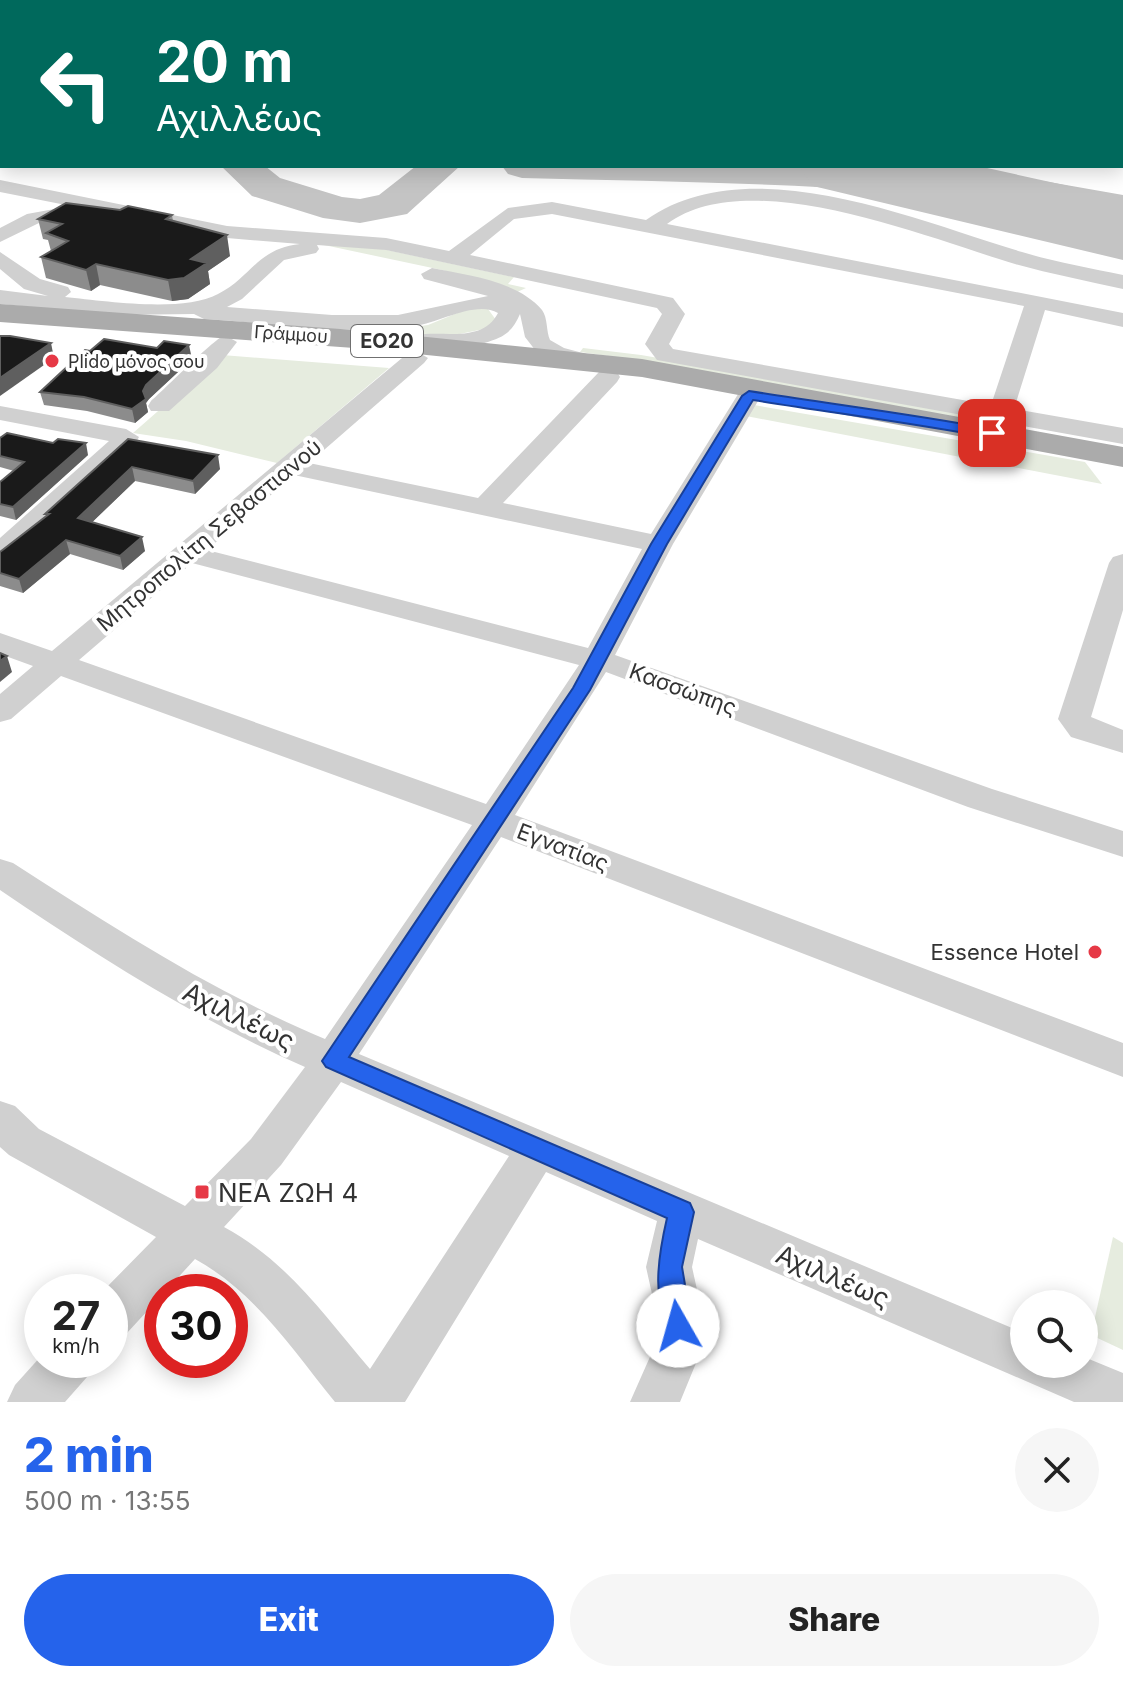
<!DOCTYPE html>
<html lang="en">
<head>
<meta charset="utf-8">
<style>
	:root { --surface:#fff; --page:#f6f6f6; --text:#222; --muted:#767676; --accent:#2563eb }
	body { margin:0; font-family:Inter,sans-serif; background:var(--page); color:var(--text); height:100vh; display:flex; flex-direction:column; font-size:30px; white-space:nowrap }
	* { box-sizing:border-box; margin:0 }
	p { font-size:26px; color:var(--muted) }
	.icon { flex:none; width:44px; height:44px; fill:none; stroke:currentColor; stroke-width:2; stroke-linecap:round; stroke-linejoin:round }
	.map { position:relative; height:1402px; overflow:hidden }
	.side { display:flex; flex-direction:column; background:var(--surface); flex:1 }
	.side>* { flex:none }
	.guide { position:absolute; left:0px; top:0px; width:1124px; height:168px; box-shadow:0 4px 20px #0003; background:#00695c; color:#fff; overflow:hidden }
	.buttons { position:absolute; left:1010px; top:1290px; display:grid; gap:16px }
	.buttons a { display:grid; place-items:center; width:88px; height:88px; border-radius:50%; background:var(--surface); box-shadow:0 4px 20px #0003; font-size:40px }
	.speed { position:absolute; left:24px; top:1274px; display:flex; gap:16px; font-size:40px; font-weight:700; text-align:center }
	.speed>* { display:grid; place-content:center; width:104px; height:104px; border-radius:50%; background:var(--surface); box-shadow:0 4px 20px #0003; line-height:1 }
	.speed small { font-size:20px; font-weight:400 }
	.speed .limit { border:12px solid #d22; background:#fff; color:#111 }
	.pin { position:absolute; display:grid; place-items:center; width:68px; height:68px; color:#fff; margin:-34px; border-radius:16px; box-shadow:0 4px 12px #0006 }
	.me { position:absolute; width:88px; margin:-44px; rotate:353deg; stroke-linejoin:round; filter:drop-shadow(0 0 6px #0008) }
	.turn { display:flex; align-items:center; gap:28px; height:168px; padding:0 24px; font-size:36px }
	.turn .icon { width:104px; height:104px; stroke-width:2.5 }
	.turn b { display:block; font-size:56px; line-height:68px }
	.round { display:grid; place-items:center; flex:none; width:84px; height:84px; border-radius:42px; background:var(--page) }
	.overview { display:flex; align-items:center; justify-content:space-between; height:136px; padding:0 24px }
	h1 { font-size:48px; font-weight:800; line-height:60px; color:var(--accent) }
	.primary-button { display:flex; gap:16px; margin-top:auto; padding:16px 24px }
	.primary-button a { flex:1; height:92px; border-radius:48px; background:var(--accent); color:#fff; font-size:32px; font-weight:800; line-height:92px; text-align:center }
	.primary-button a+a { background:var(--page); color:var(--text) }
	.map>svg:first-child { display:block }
	.green { fill:#e6ecdf }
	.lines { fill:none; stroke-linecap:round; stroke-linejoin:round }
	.taxiway { fill:#c4c4c4; fill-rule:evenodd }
	.runway { fill:#c4c4c4; fill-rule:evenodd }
	.minor { fill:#d0d0d0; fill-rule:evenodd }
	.major { fill:#ababab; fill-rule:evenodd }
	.wall { fill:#8c8c8c }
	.shaded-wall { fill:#5f5f5f }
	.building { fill:#1a1a1a; stroke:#5f5f5f; stroke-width:2 }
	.route { fill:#2563eb; stroke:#184099; stroke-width:2 }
	.poi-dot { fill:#e63946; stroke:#fff; stroke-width:3 }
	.labels { text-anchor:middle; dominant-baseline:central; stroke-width:8; stroke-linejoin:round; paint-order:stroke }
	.far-street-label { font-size:18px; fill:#333; stroke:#fff }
	.far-poi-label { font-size:18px; fill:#333; stroke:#fff; text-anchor:start }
	.shield { fill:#fff; stroke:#707070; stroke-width:2 }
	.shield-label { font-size:20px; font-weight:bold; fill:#333 }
	.street-label { font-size:22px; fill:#333; stroke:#fff }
	.poi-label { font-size:22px; fill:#333; stroke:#fff; text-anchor:end }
	.near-street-label { font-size:26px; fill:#333; stroke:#fff }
	.near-poi-label { font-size:26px; fill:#333; stroke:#fff; text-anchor:start }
</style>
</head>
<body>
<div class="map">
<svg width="1123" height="1402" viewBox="0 0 1123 1402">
	<rect width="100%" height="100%" fill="#fff"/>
	<g class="green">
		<path d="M 324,245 L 373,247 L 514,277 L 508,284 L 526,288 L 515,293 L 442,270 Z"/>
		<path d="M 467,309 L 488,309 L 496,320 L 484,329 L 445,337 L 211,318 L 400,329 L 428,325 Z"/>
		<path d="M 583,348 L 641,355 L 995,416 L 991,425 C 853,402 718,370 580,352 Z"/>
		<path d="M 222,355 L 389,368 L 277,463 L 186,441 L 133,433 Z"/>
		<path d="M 754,405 L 1085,462 L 1102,484 L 746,416 Z"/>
		<path d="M 1113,1237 L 1123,1243 L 1123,1350 L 1091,1335 Z"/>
	</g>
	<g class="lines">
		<g class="taxiway">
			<path d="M 46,0 L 79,0 L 80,2 L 47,2 Z"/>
			<path d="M 100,0 L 138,0 L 139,2 L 101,2 Z"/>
			<path d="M 176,0 L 211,0 L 212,2 L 177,2 Z"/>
			<rect x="0" y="82" width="2" height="22"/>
			<path d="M 221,166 L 265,166 L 280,178 L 342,197 L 360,199 L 379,195 L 416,166 L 460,166 L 407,214 L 360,223 L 323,218 L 252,196 Z"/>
			<path d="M 502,166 L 897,166 L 1049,182 L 1123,195 L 1123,219 C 924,184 724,183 522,178 L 508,174 Z"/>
		</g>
		<g class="runway">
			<path d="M 77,0 L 160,0 L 162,2 L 79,2 Z"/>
			<path d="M 222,0 L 305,0 L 307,2 L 224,2 Z"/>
			<path d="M 799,166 L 978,166 L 1123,198 L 1123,260 L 813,186 Z"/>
		</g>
		<g class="minor">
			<path d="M 1037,0 L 1060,0 L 1061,2 L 1038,2 Z"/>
			<path d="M 1077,0 L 1100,0 L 1101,2 L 1078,2 Z"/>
			<rect x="1122" y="3" width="1" height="10"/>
			<path d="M 0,180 L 227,226 L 386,238 L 449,251 L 508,208 L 552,202 L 646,220 C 748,147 915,220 1022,252 C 1055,262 1089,268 1123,275 L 1123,289 C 1087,281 1051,274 1015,264 C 927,238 748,163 667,224 L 1123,313 L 1123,327 L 1045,310 L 1014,409 L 1123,428 L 1123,444 L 657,360 L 645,344 L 662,314 L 657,308 L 386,250 L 317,245 L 319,249 L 316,253 L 284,260 L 242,299 L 227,307 L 332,315 L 398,315 L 488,296 L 424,279 L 421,274 L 432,268 C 467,275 518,281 542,310 C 548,318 546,331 550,340 L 564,348 L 594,356 L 598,361 L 586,368 L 539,355 L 525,337 L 520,314 C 516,323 512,330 504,335 C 488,346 417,360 404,343 C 421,321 479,351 498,313 C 476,300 439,323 415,326 C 345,336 274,323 204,319 L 194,314 L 114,315 L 0,304 L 0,290 L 48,296 L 24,289 L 0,269 L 0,252 L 40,279 L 68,287 L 71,292 L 65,297 C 106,301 182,313 218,294 C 252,277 256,249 300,244 L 227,238 L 88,210 L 86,215 L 39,223 L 0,242 L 0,228 L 27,214 L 71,206 L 0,192 ZM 552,214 L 1024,306 L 991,405 L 673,349 L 669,344 L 685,314 L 673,298 L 470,255 L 514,219 Z"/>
			<path d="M 225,335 L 237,342 L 217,368 L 169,411 L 151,411 L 148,406 L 151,401 C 164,390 216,337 225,335 Z"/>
			<path d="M 416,351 L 428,358 L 424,363 L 309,463 L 478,498 L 599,372 L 617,372 L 620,377 L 617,382 L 503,503 L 651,534 L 740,391 L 758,391 L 761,396 L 673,544 L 615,655 L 992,789 L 1123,831 L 1123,857 L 968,807 L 606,672 L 515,815 L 1123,1043 L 1123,1077 L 501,837 L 359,1054 L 1024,1333 L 1024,1364 L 1084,1364 L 1084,1357 L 1123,1373 L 1123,1402 L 1074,1402 L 698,1239 L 692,1267 L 700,1303 L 701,1351 L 680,1402 L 630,1402 L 653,1350 L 654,1303 L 646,1267 L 657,1221 L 546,1172 L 405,1402 L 335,1402 C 292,1349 255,1292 195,1259 L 127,1333 L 110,1340 L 110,1292 L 102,1292 L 156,1237 L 9,1155 L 0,1147 L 0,1101 L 15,1106 L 39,1129 L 185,1206 L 251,1139 L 305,1067 C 196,1019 99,957 0,890 L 0,859 L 13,863 C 114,928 213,992 325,1039 L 472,825 L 61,676 L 11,719 L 0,722 L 0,694 L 33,666 L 0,654 L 0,633 L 52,651 L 408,353 ZM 294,475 L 642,549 L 588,648 L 207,550 ZM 192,563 L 579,665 L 486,804 L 79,660 ZM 341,1082 L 509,1156 L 370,1369 C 324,1315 287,1261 224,1227 L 281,1165 Z"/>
			<path d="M 0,406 L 126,429 L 139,437 L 134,446 L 10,559 L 0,562 L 0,538 L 109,441 L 0,420 Z"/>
			<path d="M 1123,554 L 1123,610 L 1091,717 L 1123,730 L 1123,753 L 1071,737 L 1058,719 L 1109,563 L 1113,557 Z"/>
			<path d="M 42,1355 L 42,1360 L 94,1360 L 87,1377 L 65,1402 L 7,1402 L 15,1385 Z"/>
		</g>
		<path class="major" d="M 0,304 L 368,331 L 642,359 L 1123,447 L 1123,467 L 642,377 L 368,349 L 0,322 Z"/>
	</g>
	<g class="wall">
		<path d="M 120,210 L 172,215 L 173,221 L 230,256 L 208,271 L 210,284 L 188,299 L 172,301 L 100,285 L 91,291 L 46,278 L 41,257 L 51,251 L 48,240 L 43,239 L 38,219 Z"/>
		<path d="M 192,359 L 149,399 L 146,403 L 148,412 L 135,423 L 87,411 L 44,405 L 40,392 Z"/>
		<path d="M 0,438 L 53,443 L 88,455 L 16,520 L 0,516 L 0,482 L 14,471 L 0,467 Z"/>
		<path d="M 128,439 L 220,469 L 195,494 L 135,481 L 92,522 L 145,551 L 123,570 L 70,554 L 23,593 L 0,586 L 0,552 L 46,516 L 45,514 Z"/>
	</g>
	<g class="shaded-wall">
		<path d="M 227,235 L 230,256 L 208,271 L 210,284 L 188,299 L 172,301 L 168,280 L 191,259 Z"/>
		<path d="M 96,264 L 100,285 L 91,291 L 86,270 Z"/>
		<path d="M 51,343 L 54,358 L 0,396 L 0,378 Z"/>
		<path d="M 189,345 L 192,359 L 149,399 L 146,403 L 148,412 L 135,423 L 132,409 L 146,385 Z"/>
		<path d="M 86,443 L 88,455 L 16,520 L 13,507 Z"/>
		<path d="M 218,455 L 220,469 L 195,494 L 193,481 Z"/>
		<path d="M 132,467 L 135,481 L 82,532 L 78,518 Z"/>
		<path d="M 142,537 L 145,551 L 123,570 L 120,556 Z"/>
		<path d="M 66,540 L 70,554 L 23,593 L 19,579 Z"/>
		<path d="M 7,656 L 12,672 L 0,682 L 0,661 Z"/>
	</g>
	<g class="building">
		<path d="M 66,203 L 120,210 L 128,206 L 172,215 L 166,219 L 227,235 L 191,259 L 207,263 L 184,278 L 168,280 L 96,264 L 86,270 L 41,257 L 68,241 L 46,233 L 62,224 L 38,219 Z"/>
		<path d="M 0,336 L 10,336 L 51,343 L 0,378 Z"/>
		<path d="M 104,339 L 157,348 L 164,341 L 189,345 L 146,385 L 143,391 L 146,399 L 132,409 L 84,397 L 40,392 L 85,350 L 90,351 Z"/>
		<path d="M 7,433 L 53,443 L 58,439 L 86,443 L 13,507 L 0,504 L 0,482 L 24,462 L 0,456 L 0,438 Z"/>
		<path d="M 128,439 L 218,455 L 193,481 L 132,467 L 78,518 L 142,537 L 120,556 L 66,540 L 19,579 L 0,573 L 0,552 L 49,514 L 45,514 Z"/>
		<path d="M 0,653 L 7,656 L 0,661 Z"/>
	</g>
	<path class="route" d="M 749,391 C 830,404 911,414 992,429 L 999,433 L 992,438 C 912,423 833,413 753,400 L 667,544 L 590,690 L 349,1057 L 690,1203 L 694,1212 L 682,1267 L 692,1326 L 688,1335 L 678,1339 L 669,1335 C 652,1296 658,1257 667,1218 L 326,1067 L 322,1061 L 573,688 L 651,544 L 742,396 Z"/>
	<g class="poi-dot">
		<circle cx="52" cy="361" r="8"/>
		<circle cx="1095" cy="952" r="8"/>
		<rect x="194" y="1184" width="16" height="16" rx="4"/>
	</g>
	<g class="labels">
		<g class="far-street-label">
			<text transform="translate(291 334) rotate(4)">Γράμμου</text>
		</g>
		<g class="far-poi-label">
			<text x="68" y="361">Plido μόνος σου</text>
		</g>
		<rect class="shield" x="351" y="325" width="72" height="32" rx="6"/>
		<g class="shield-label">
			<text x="387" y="341">ΕΟ20</text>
		</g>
		<g class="street-label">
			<text transform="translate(209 535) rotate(-40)">Μητροπολίτη Σεβαστιανού</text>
			<text transform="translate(683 689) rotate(20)">Κασσώπης</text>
			<text transform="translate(563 847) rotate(21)">Εγνατίας</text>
		</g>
		<g class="poi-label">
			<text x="1079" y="952">Essence Hotel</text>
		</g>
		<g class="near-street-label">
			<text transform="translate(239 1016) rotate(26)">Αχιλλέως</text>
			<text transform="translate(833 1276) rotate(23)">Αχιλλέως</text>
		</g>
		<g class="near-poi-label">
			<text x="218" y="1192">ΝΕΑ ΖΩΗ 4</text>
		</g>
	</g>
</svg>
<div class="buttons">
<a><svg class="icon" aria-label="search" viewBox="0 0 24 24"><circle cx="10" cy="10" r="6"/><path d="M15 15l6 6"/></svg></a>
</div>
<div class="speed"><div>27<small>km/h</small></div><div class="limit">30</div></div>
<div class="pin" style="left:992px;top:433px;background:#d93025"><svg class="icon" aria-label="arrive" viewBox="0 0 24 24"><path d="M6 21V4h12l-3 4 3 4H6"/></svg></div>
<svg class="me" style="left:678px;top:1326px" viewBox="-20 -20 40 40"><circle r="19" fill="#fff"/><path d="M0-13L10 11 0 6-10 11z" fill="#2563eb"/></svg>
<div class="guide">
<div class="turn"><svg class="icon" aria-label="left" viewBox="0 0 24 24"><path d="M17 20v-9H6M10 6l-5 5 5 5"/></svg><div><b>20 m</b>Αχιλλέως</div></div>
</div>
</div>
<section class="side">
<div class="overview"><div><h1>2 min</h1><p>500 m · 13:55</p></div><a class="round"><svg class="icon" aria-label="close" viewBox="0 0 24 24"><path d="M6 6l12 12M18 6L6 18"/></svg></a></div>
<div class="primary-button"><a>Exit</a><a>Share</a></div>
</section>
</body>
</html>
